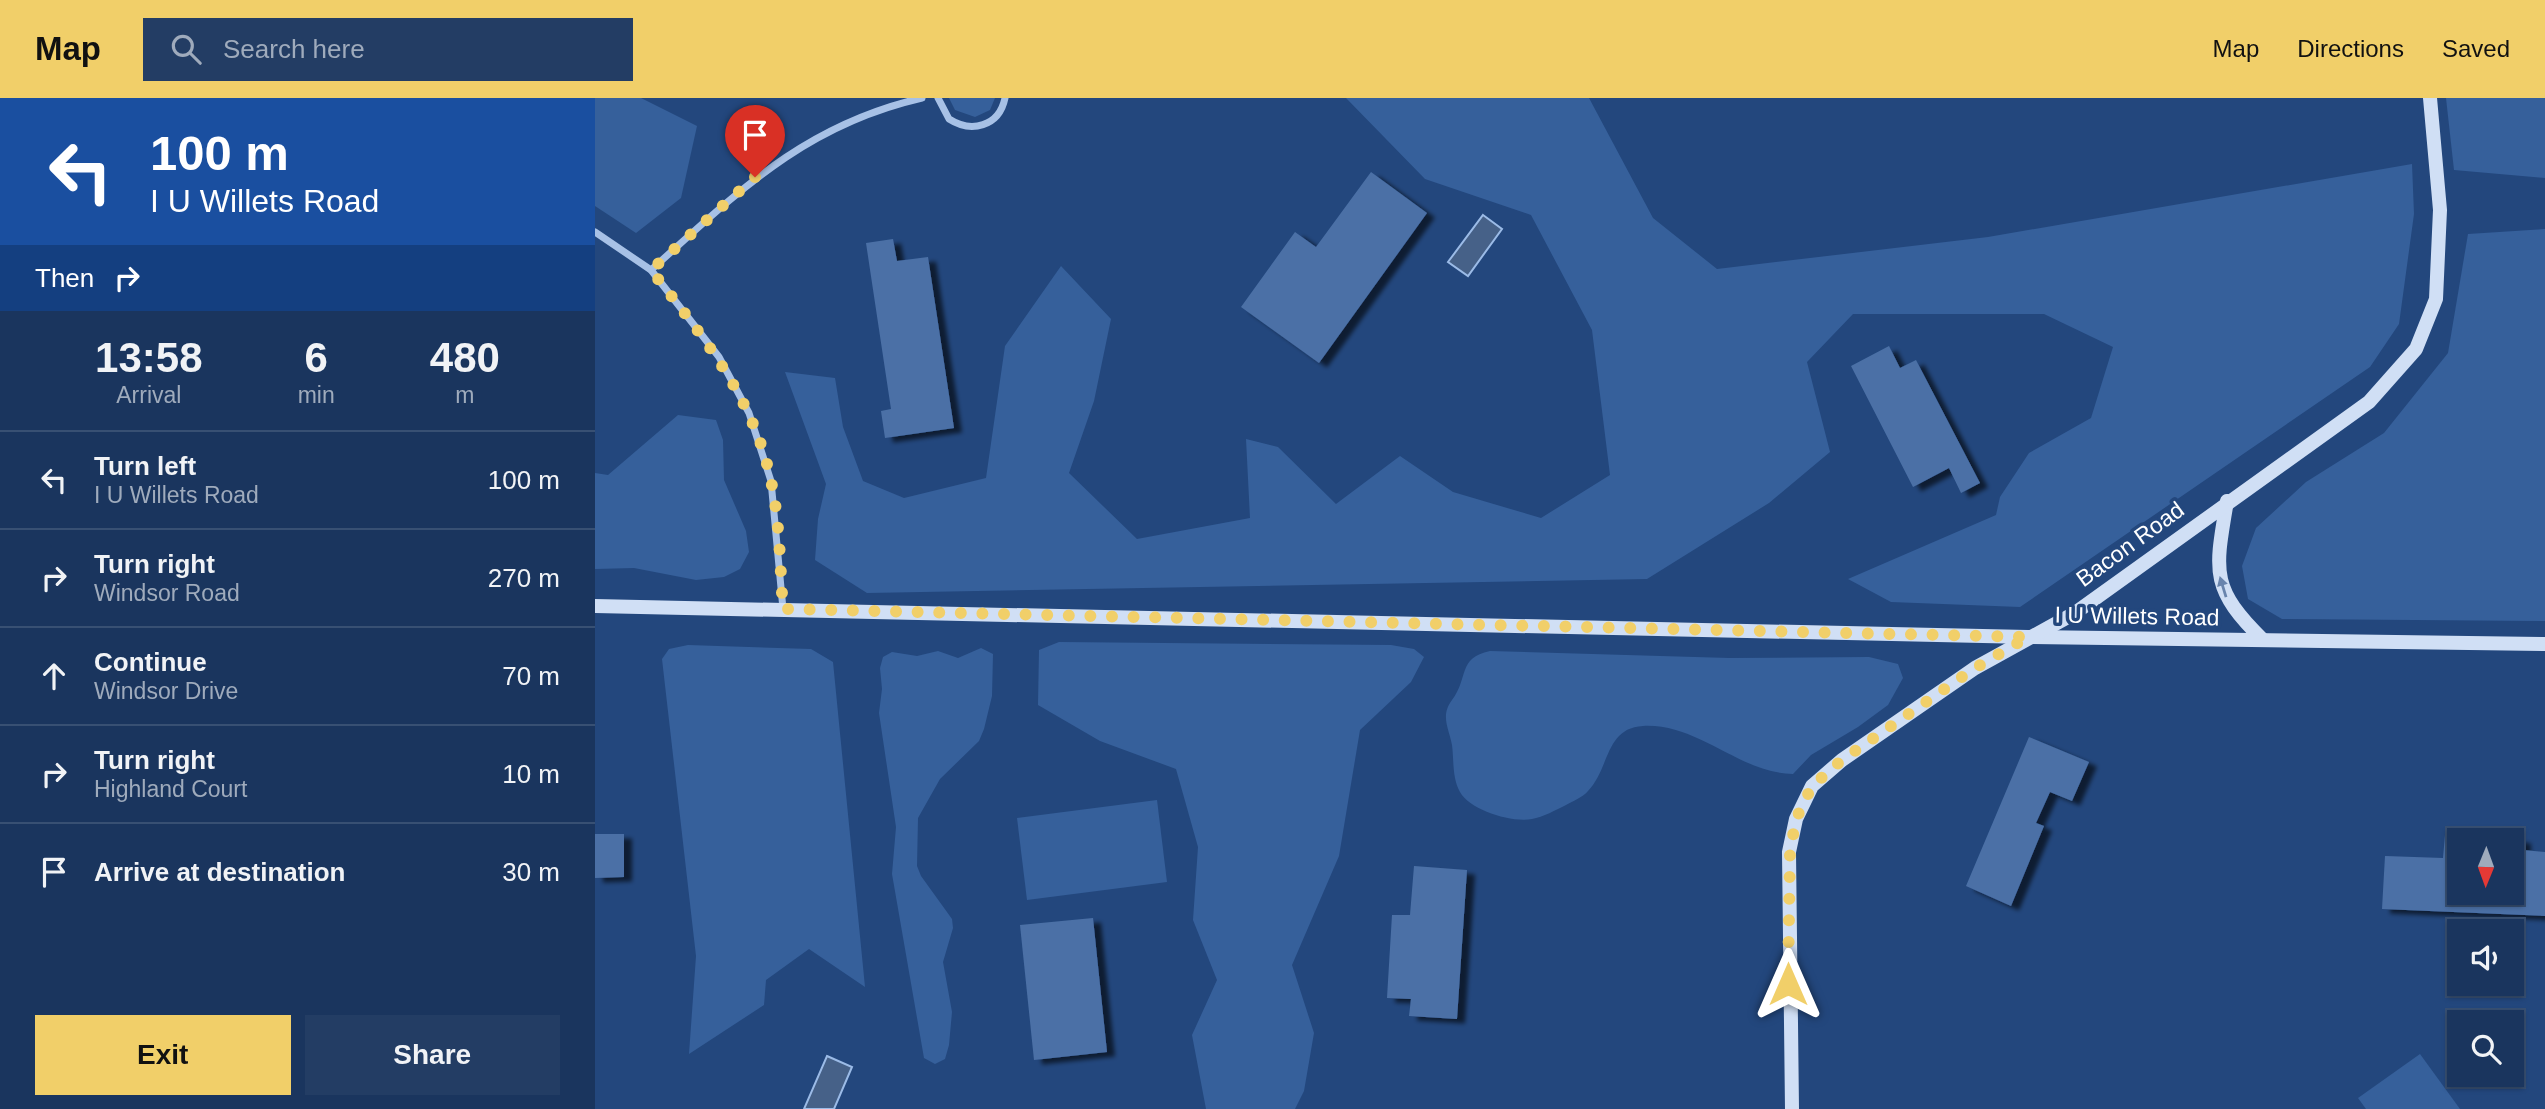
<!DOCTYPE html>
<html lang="en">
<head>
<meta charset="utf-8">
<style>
	:root { --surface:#1a355e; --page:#233d64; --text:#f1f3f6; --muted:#9fabbc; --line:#385073; --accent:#f1cf69 }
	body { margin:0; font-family:Helvetica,sans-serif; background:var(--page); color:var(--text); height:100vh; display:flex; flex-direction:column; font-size:26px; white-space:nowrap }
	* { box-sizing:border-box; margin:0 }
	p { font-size:23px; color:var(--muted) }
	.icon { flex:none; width:38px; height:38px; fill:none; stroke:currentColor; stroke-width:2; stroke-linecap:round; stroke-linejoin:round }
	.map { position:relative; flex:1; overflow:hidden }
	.panel { display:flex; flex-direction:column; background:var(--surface); width:595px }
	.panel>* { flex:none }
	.banner { background:#1a4fa0; color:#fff; overflow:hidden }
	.needle { width:46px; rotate:181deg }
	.tools { position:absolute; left:1852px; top:730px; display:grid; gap:14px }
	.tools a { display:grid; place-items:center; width:77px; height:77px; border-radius:0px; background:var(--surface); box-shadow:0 2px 5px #0004,0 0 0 2px var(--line); font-size:35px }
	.pin { position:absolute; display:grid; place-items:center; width:60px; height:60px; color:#fff; margin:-72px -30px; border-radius:50% 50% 50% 0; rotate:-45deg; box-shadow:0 0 7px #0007 }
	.pin .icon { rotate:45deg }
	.me { position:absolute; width:77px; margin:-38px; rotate:0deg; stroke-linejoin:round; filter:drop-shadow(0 0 5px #0008) }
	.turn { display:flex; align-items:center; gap:24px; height:147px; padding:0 35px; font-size:32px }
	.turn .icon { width:91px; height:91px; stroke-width:2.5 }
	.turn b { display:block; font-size:49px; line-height:60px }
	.then { display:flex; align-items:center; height:66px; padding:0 35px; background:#0003; gap:14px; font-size:26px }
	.eta { display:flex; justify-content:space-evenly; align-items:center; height:119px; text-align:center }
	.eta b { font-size:42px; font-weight:800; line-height:49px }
	.cta { display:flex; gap:14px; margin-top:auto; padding:14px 35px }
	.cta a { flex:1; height:80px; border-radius:0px; background:var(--accent); color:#111; font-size:28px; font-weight:800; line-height:80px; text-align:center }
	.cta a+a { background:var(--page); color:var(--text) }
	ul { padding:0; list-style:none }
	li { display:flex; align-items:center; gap:21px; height:98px; padding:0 35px; border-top:2px solid var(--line) }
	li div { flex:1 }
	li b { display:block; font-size:26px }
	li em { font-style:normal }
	header { display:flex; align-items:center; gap:42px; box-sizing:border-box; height:98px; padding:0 35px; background:var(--accent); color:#111 }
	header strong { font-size:33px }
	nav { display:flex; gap:38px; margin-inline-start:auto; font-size:24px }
	.search { width:490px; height:63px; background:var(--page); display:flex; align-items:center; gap:18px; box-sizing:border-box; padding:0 24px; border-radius:0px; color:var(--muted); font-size:26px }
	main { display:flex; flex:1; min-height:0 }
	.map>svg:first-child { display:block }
	.green { fill:#36609b }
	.water { fill:#466188; stroke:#9bbbe7; stroke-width:2 }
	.building { fill:#4b70a6; filter:url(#shadow) }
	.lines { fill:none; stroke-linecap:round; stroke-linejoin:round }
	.street { stroke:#a7c1e6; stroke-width:7 }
	.secondary { stroke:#d0dff5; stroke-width:14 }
	.oneway { fill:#6884ad }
	.route { stroke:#f1cf69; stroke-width:12; stroke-dasharray:0 21.6 }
	.labels { text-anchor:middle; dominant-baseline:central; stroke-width:7; stroke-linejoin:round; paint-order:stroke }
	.street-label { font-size:23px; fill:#fff; stroke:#23477d }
</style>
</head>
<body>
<header>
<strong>Map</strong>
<div class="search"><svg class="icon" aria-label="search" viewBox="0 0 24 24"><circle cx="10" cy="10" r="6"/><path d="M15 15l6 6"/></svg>Search here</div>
<nav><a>Map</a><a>Directions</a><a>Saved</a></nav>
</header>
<main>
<section class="panel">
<div class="banner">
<div class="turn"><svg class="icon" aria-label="left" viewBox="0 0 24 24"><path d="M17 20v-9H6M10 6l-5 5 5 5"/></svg><div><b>100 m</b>I U Willets Road</div></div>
<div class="then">Then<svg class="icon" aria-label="right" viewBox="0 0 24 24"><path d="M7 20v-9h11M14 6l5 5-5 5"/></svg></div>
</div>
<div class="eta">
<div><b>13:58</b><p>Arrival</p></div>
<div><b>6</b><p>min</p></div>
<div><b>480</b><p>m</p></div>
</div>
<ul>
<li><svg class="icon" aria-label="left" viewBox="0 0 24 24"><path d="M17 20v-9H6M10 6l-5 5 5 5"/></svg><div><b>Turn left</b><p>I U Willets Road</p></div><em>100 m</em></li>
<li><svg class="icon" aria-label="right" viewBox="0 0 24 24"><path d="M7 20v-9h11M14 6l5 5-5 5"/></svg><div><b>Turn right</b><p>Windsor Road</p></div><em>270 m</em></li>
<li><svg class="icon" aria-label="ahead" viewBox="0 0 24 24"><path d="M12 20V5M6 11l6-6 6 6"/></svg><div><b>Continue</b><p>Windsor Drive</p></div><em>70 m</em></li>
<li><svg class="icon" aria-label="right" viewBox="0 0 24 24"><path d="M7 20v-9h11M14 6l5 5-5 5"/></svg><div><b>Turn right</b><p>Highland Court</p></div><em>10 m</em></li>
<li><svg class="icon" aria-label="arrive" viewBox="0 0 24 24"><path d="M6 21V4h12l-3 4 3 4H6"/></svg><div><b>Arrive at destination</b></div><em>30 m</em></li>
</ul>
<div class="cta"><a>Exit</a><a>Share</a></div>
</section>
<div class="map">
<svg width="1950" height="1011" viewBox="0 0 1950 1011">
	<defs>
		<filter id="shadow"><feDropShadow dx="8" dy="4.5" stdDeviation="2" flood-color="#0009"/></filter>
	</defs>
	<rect width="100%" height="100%" fill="#23477d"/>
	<g class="green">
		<path d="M 0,0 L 46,0 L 102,28 L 86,100 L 41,135 L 0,108 Z"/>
		<path d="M 354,0 L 400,0 L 395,12 L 380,19 L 360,12 Z"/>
		<path d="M 751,0 L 994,0 L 1058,120 L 1122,171 L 1393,139 L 1817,66 L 1819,116 L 1804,226 L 1775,269 L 1425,509 L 1296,504 L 1253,481 L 1401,417 L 1405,399 L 1434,355 L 1496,320 L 1518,249 L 1449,216 L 1258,216 L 1212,264 L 1235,354 L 1174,405 L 1052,481 L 272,495 L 220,462 L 223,421 L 231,386 L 190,274 L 240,280 L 248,329 L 268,383 L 309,400 L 391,380 L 410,248 L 466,168 L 516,221 L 499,303 L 474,375 L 542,441 L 655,420 L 651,341 L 683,349 L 741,406 L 805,358 L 858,394 L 946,420 L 1015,377 L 997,232 L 936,117 L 830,81 Z"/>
		<path d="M 1851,0 L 1950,0 L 1950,80 L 1859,72 Z"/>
		<path d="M 1950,131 L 1950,523 L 1687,521 L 1653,501 L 1647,468 L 1661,430 L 1711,384 L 1789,335 L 1853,255 L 1873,136 Z"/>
		<path d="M 83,317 L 121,322 L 128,342 L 129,382 L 151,433 L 154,454 L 145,471 L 129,479 L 101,482 L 39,470 L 0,471 L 0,375 L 13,377 Z"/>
		<path d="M 464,544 L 796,547 L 819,551 L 829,559 L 816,584 L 765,632 L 744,758 L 697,867 L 719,935 L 709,993 L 700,1011 L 611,1011 L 597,937 L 622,882 L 598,822 L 603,749 L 581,671 L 505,643 L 443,607 L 444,552 Z"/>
		<path d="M 93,547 L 216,551 L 238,564 L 270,889 L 214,851 L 171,882 L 169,907 L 94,956 L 101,858 L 67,561 L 74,551 Z"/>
		<path d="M 386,550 L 398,556 L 397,598 L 389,631 L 384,643 L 345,681 L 323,720 L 322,768 L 326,778 L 357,821 L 358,830 L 348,864 L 357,914 L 354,947 L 350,961 L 340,966 L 329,960 L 297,776 L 301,729 L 284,615 L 287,591 L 285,570 L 288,559 L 297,554 L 322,558 L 343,553 L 363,560 Z"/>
		<path d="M 895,553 L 1134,560 L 1274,559 L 1303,566 L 1308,580 L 1293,607 L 1263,629 L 1216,657 L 1198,676 C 1144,675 1103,625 1048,628 C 1010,630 1015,670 993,693 C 988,699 978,703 971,707 C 961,712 948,719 937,721 C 916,725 875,712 865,694 C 857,680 859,662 857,647 C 854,630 845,618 857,602 C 874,580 862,560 895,553 Z"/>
		<path d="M 562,702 L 572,784 L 432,802 L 422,720 Z"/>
		<path d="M 1825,956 L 1865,1011 L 1771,1011 L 1763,1000 Z"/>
	</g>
	<g class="water">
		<path d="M 888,117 L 907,131 L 873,178 L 853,164 Z"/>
		<path d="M 232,958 L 257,969 L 239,1011 L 209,1011 Z"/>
	</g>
	<g class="building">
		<path d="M 776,74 L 832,115 L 724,265 L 646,209 L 700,134 L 721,149 Z"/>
		<path d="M 298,141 L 302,163 L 333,159 L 359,330 L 290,340 L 286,313 L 296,311 L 271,145 Z"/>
		<path d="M 1294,248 L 1305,270 L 1321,262 L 1385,385 L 1366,395 L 1354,370 L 1318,389 L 1256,268 Z"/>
		<path d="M 1434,639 L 1494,664 L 1477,703 L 1455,694 L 1441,725 L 1449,728 L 1416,808 L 1371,788 Z"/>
		<path d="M 0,736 L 29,736 L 29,779 L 0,780 Z"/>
		<path d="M 1850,737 L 1907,740 L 1864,742 L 1864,794 L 1916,794 L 1916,740 L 1928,741 L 1928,752 L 1950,754 L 1950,818 L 1787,811 L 1790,758 L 1848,760 Z"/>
		<path d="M 819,768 L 872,772 L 862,921 L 814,918 L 816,901 L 792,900 L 797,817 L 815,817 Z"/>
		<path d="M 498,820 L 512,954 L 439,962 L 425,827 Z"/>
	</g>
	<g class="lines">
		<g class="street">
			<path d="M 343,0 L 354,21 C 376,35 404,29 410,0"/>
			<path d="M 0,134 L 56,172 L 124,259 L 154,315 L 176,383 L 188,511"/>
			<path d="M 56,172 C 143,94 209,27 327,0"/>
		</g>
		<g class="secondary">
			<path d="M 1632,403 C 1620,474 1615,490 1668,542"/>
			<path d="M 0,508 L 1433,539 L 1950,546"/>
			<path d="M 1197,1011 L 1194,754 L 1201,721 L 1217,688 L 1247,662 L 1380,570 L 1480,515 L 1774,304 L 1821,251 L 1841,201 L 1845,112 L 1835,0"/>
		</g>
	</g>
	<defs><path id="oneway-solid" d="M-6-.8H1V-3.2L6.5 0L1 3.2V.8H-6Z" transform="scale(1.75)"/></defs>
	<use class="oneway" href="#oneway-solid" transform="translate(1628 489) rotate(-107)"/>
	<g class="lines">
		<path class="route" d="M 160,79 L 56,172 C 107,237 159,300 176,383 C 185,424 185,469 188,511 L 1433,539 L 1380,570 L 1247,662 L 1217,688 L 1201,721 L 1195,754 L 1193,886"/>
	</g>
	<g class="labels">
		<g class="street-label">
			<text transform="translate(1535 446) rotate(-36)">Bacon Road</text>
			<text transform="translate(1542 518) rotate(1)">I U Willets Road</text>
		</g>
	</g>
</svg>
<div class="tools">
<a><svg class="needle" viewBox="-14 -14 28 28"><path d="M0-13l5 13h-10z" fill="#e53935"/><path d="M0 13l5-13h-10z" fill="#9fabbc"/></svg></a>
<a><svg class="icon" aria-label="sound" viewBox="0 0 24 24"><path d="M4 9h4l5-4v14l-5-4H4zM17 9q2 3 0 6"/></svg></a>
<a><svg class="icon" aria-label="search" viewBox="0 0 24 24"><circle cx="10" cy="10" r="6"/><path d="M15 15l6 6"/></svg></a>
</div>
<div class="pin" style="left:160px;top:79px;background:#d93025"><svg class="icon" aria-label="arrive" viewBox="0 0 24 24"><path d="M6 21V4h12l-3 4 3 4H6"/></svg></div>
<svg class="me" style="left:1193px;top:886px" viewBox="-20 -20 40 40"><path d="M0-17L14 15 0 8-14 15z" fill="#f1cf69" stroke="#fff" stroke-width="4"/></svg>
</div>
</main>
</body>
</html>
